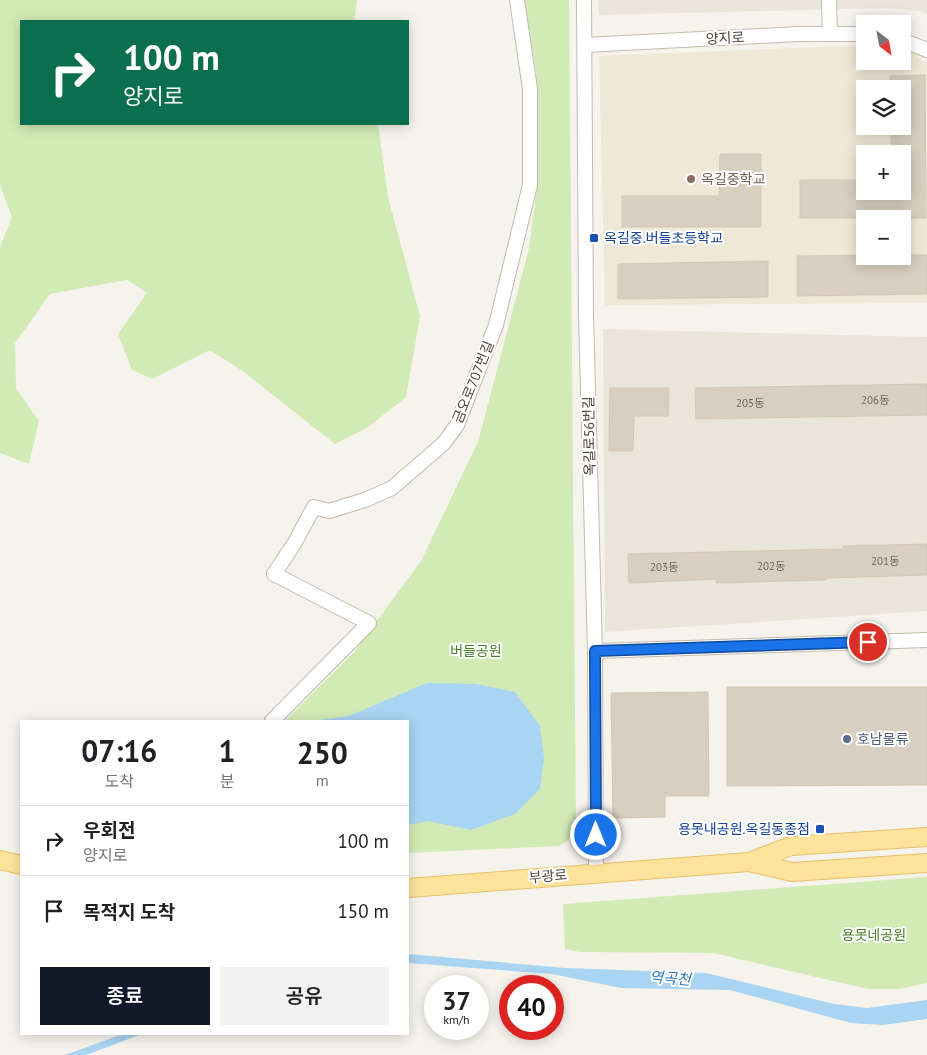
<!DOCTYPE html>
<html lang="ko">
<head>
<meta charset="utf-8">
<style>
	:root { --surface:#fff; --page:#f2f2f2; --text:#202124; --muted:#757577; --line:#e0e0e0; --accent:#111827 }
	body { margin:0; font-family:"PT Sans","Noto Sans KR",sans-serif; background:var(--page); color:var(--text); height:100vh; display:flex; flex-direction:column; font-size:19px; white-space:nowrap }
	* { box-sizing:border-box; margin:0 }
	p { font-size:16px; color:var(--muted) }
	.icon { flex:none; width:28px; height:28px; fill:none; stroke:currentColor; stroke-width:2; stroke-linecap:round; stroke-linejoin:round }
	.map { position:relative; flex:1; overflow:hidden }
	.drawer { position:absolute; left:20px; top:720px; width:389px; height:315px; display:flex; flex-direction:column; background:var(--surface); border-radius:0px; box-shadow:0 2px 12px #0003 }
	.drawer>* { flex:none }
	.hud { position:absolute; left:20px; top:20px; width:389px; height:105px; border-radius:0px; box-shadow:0 2px 12px #0003; background:#0b6e4f; color:#fff; overflow:hidden }
	.needle { width:32px; rotate:149deg }
	.fabs { position:absolute; left:856px; top:15px; display:grid; gap:10px }
	.fabs a { display:grid; place-items:center; width:55px; height:55px; border-radius:0px; background:var(--surface); box-shadow:0 2px 12px #0003; font-size:25px }
	.speed { position:absolute; left:424px; top:975px; display:flex; gap:10px; font-size:25px; font-weight:700; text-align:center }
	.speed>* { display:grid; place-content:center; width:65px; height:65px; border-radius:50%; background:var(--surface); box-shadow:0 2px 12px #0003; line-height:1 }
	.speed small { font-size:12px; font-weight:400 }
	.speed .limit { border:8px solid #d22; background:#fff; color:#111 }
	.pin { position:absolute; display:grid; place-items:center; width:42px; height:42px; color:#fff; margin:-21px; border:2px solid #fff; border-radius:50%; box-shadow:0 1px 5px #0007 }
	.me { position:absolute; width:55px; margin:-28px; rotate:0deg; stroke-linejoin:round; filter:drop-shadow(0 0 4px #0008) }
	.turn { display:flex; align-items:center; gap:18px; height:105px; padding:0 20px; font-size:22px }
	.turn .icon { width:65px; height:65px; stroke-width:2.5 }
	.turn b { display:block; font-size:35px; line-height:42px }
	.eta { display:flex; justify-content:space-evenly; align-items:center; height:85px; text-align:center }
	.eta b { font-size:30px; font-weight:600; line-height:35px }
	.primary-button { display:flex; gap:10px; margin-top:auto; padding:10px 20px }
	.primary-button a { flex:1; height:58px; border-radius:0px; background:var(--accent); color:#fff; font-size:20px; font-weight:600; line-height:58px; text-align:center }
	.primary-button a+a { background:var(--page); color:var(--text) }
	ul { padding:0; list-style:none }
	li { display:flex; align-items:center; gap:15px; height:70px; padding:0 20px; border-top:1px solid var(--line) }
	li div { flex:1 }
	li b { display:block; font-size:19px }
	li em { font-style:normal }
	.map>svg:first-child { display:block }
	.residential { fill:#eae5da }
	.education { fill:#efe8d6; fill-rule:evenodd }
	.green { fill:#d2eab5 }
	.water { fill:#a9d4f2 }
	.building { fill:#d8cfc1; stroke:#d3c7b4 }
	.lines { fill:none; stroke-linecap:round; stroke-linejoin:round }
	.minor-casing { stroke:#c2bbae; stroke-width:16 }
	.major-casing { stroke:#e6c16a; stroke-width:20 }
	.minor { stroke:#fff; stroke-width:14 }
	.major { stroke:#ffe39c; stroke-width:18 }
	.route-casing { stroke:#114b97; stroke-width:12 }
	.route { stroke:#1a73e8; stroke-width:9 }
	.education-dot { fill:#8d6e63; stroke:#fff; stroke-width:2 }
	.transit-dot { fill:#1a4fb4; stroke:#fff; stroke-width:2 }
	.service-dot { fill:#5c6f8a; stroke:#fff; stroke-width:2 }
	.labels { text-anchor:middle; dominant-baseline:central; stroke-width:4; stroke-linejoin:round; paint-order:stroke }
	.number-label { font-size:11px; fill:#6e675b }
	.street-label { font-size:14px; fill:#4b4439; stroke:#fff }
	.education-label { font-size:14px; fill:#785e54; stroke:#fff; text-anchor:start }
	.transit-label { font-size:14px; fill:#164399; stroke:#fff; text-anchor:start }
	.park-label { font-size:14px; fill:#4a7f2a; stroke:#fff }
	.service-label { font-size:14px; fill:#4e5e75; stroke:#fff; text-anchor:start }
	.water-label { font-size:15px; font-style:italic; fill:#2e7ab2; stroke:#fff }
</style>
</head>
<body>
<div class="map">
<svg width="927" height="1055" viewBox="0 0 927 1055">
	<rect width="100%" height="100%" fill="#f6f3ec"/>
	<g class="residential">
		<path d="M 598,0 L 927,0 L 927,14 L 921,11 L 889,8 L 599,15 Z"/>
		<path d="M 603,329 L 927,337 L 927,611 L 605,632 Z"/>
	</g>
	<path class="education" d="M 865,45 L 865,61 L 902,61 L 903,50 L 913,53 L 927,64 L 927,303 L 605,305 L 599,56 ZM 865,89 L 902,89 L 902,126 L 865,126 ZM 865,154 L 902,154 L 902,191 L 865,191 ZM 865,219 L 902,219 L 902,256 L 865,256 Z"/>
	<g class="green">
		<path d="M 0,0 L 357,0 L 354,21 L 21,21 L 21,124 L 378,124 L 388,197 L 420,316 L 406,397 L 367,428 L 335,444 L 244,372 L 210,350 L 152,379 L 132,370 L 118,334 L 147,293 L 127,280 L 50,294 L 15,343 L 16,388 L 39,421 L 29,464 L 0,453 L 0,247 L 12,217 L 0,185 Z"/>
		<path d="M 524,0 L 569,0 L 576,830 L 569,840 L 559,846 L 408,853 L 408,721 L 285,721 L 354,652 L 421,561 L 478,442 L 529,248 L 538,180 L 536,70 Z"/>
		<path d="M 927,877 L 927,983 L 900,989 L 868,989 L 713,953 L 580,952 L 565,949 L 563,904 Z"/>
	</g>
	<g class="water">
		<path d="M 427,683 L 476,684 L 515,692 L 540,726 L 544,758 L 540,789 L 515,814 L 471,830 L 428,821 L 408,825 L 408,721 L 314,721 L 349,716 Z"/>
		<path d="M 408,954 L 565,968 L 706,973 L 834,1004 L 867,1008 L 927,1000 L 927,1019 L 883,1025 L 851,1023 L 730,990 L 621,988 L 552,974 L 408,963 Z"/>
		<path d="M 123,1034 L 142,1034 L 86,1055 L 65,1055 Z"/>
	</g>
	<g class="building">
		<path d="M 925,75 L 926,218 L 800,218 L 800,180 L 865,180 L 865,191 L 902,191 L 902,154 L 891,154 L 891,126 L 902,126 L 902,89 L 890,89 L 890,76 Z"/>
		<path d="M 720,154 L 761,154 L 761,227 L 622,227 L 622,196 L 719,196 Z"/>
		<path d="M 902,255 L 927,255 L 927,294 L 797,296 L 797,256 Z"/>
		<path d="M 768,261 L 768,297 L 618,299 L 618,264 Z"/>
		<path d="M 927,384 L 927,415 L 696,419 L 695,388 Z"/>
		<path d="M 610,388 L 669,388 L 668,416 L 634,416 L 633,451 L 609,451 Z"/>
		<path d="M 927,544 L 927,575 L 826,578 L 826,580 L 716,583 L 716,579 L 629,583 L 628,554 L 843,549 L 843,546 Z"/>
		<path d="M 727,687 L 927,687 L 927,785 L 727,786 Z"/>
		<path d="M 708,692 L 709,796 L 665,796 L 665,817 L 613,818 L 611,693 Z"/>
	</g>
	<g class="lines">
		<g class="minor-casing">
			<g id="minor">
				<path d="M 584,0 L 586,315 L 595,651 L 596,872"/>
				<path d="M 829,0 L 830,34"/>
				<path d="M 902,40 L 927,50"/>
				<path d="M 585,45 L 799,34 L 865,34"/>
				<path d="M 595,651 L 927,640"/>
				<path d="M 272,721 L 369,623 L 274,574 L 294,544 L 314,507 L 329,511 L 365,500 L 392,488 L 444,443 L 457,425 L 496,325 L 530,185 L 530,89 L 517,0"/>
			</g>
		</g>
		<g class="major-casing">
			<g id="major">
				<path d="M 0,860 L 21,865"/>
				<path d="M 749,862 L 792,872 L 927,863"/>
				<path d="M 408,888 L 749,862 L 791,846 L 927,837"/>
			</g>
		</g>
		<use href="#minor" class="minor"/>
		<use href="#major" class="major"/>
	</g>
	<g class="lines">
		<g class="route-casing">
			<path id="route" d="M 596,835 L 595,651 L 868,642"/>
		</g>
		<use href="#route" class="route"/>
	</g>
	<circle class="education-dot" cx="691" cy="179" r="5"/>
	<g class="transit-dot">
		<rect x="589" y="233" width="10" height="10" rx="2.5"/>
		<rect x="815" y="824" width="10" height="10" rx="2.5"/>
	</g>
	<circle class="service-dot" cx="847" cy="739" r="5"/>
	<g class="labels">
		<g class="number-label">
			<text x="875" y="400">206동</text>
			<text x="750" y="403">205동</text>
			<text x="885" y="561">201동</text>
			<text x="771" y="566">202동</text>
			<text x="664" y="567">203동</text>
		</g>
		<g class="street-label">
			<text transform="translate(725 38) rotate(-3)">양지로</text>
			<text transform="translate(473 382) rotate(-68)">금오로707번길</text>
			<text transform="translate(589 436) rotate(-91)">옥길로56번길</text>
			<text transform="translate(548 876) rotate(-5)">부광로</text>
		</g>
		<g class="education-label">
			<text x="701" y="179">옥길중학교</text>
		</g>
		<g class="transit-label">
			<text x="604" y="238">옥길중.버들초등학교</text>
			<text x="810" y="829" text-anchor="end">용못내공원.옥길동종점</text>
		</g>
		<g class="park-label">
			<text x="476" y="651">버들공원</text>
			<text x="874" y="935">용못네공원</text>
		</g>
		<g class="service-label">
			<text x="857" y="739">호남물류</text>
		</g>
		<g class="water-label">
			<text transform="translate(670 978) rotate(4)">역곡천</text>
		</g>
	</g>
</svg>
<div class="fabs">
<a><svg class="needle" viewBox="-14 -14 28 28"><path d="M0-13l5 13h-10z" fill="#e53935"/><path d="M0 13l5-13h-10z" fill="#757577"/></svg></a>
<a><svg class="icon" aria-label="layers" viewBox="0 0 24 24"><path d="M12 4l9 5-9 5-9-5zM3 14l9 5 9-5"/></svg></a>
<a>+</a>
<a>−</a>
</div>
<div class="speed"><div>37<small>km/h</small></div><div class="limit">40</div></div>
<div class="pin" style="left:868px;top:642px;background:#d93025"><svg class="icon" aria-label="arrive" viewBox="0 0 24 24"><path d="M6 21V4h12l-3 4 3 4H6"/></svg></div>
<svg class="me" style="left:596px;top:835px" viewBox="-20 -20 40 40"><circle r="17" fill="#1a73e8" stroke="#fff" stroke-width="3"/><path d="M0-11L8 9 0 5-8 9z" fill="#fff"/></svg>
<div class="hud">
<div class="turn"><svg class="icon" aria-label="right" viewBox="0 0 24 24"><path d="M7 20v-9h11M14 6l5 5-5 5"/></svg><div><b>100 m</b>양지로</div></div>
</div>
<section class="drawer">
<div class="eta">
<div><b>07:16</b><p>도착</p></div>
<div><b>1</b><p>분</p></div>
<div><b>250</b><p>m</p></div>
</div>
<ul>
<li><svg class="icon" aria-label="right" viewBox="0 0 24 24"><path d="M7 20v-9h11M14 6l5 5-5 5"/></svg><div><b>우회전</b><p>양지로</p></div><em>100 m</em></li>
<li><svg class="icon" aria-label="arrive" viewBox="0 0 24 24"><path d="M6 21V4h12l-3 4 3 4H6"/></svg><div><b>목적지 도착</b></div><em>150 m</em></li>
</ul>
<div class="primary-button"><a>종료</a><a>공유</a></div>
</section>
</div>
</body>
</html>
